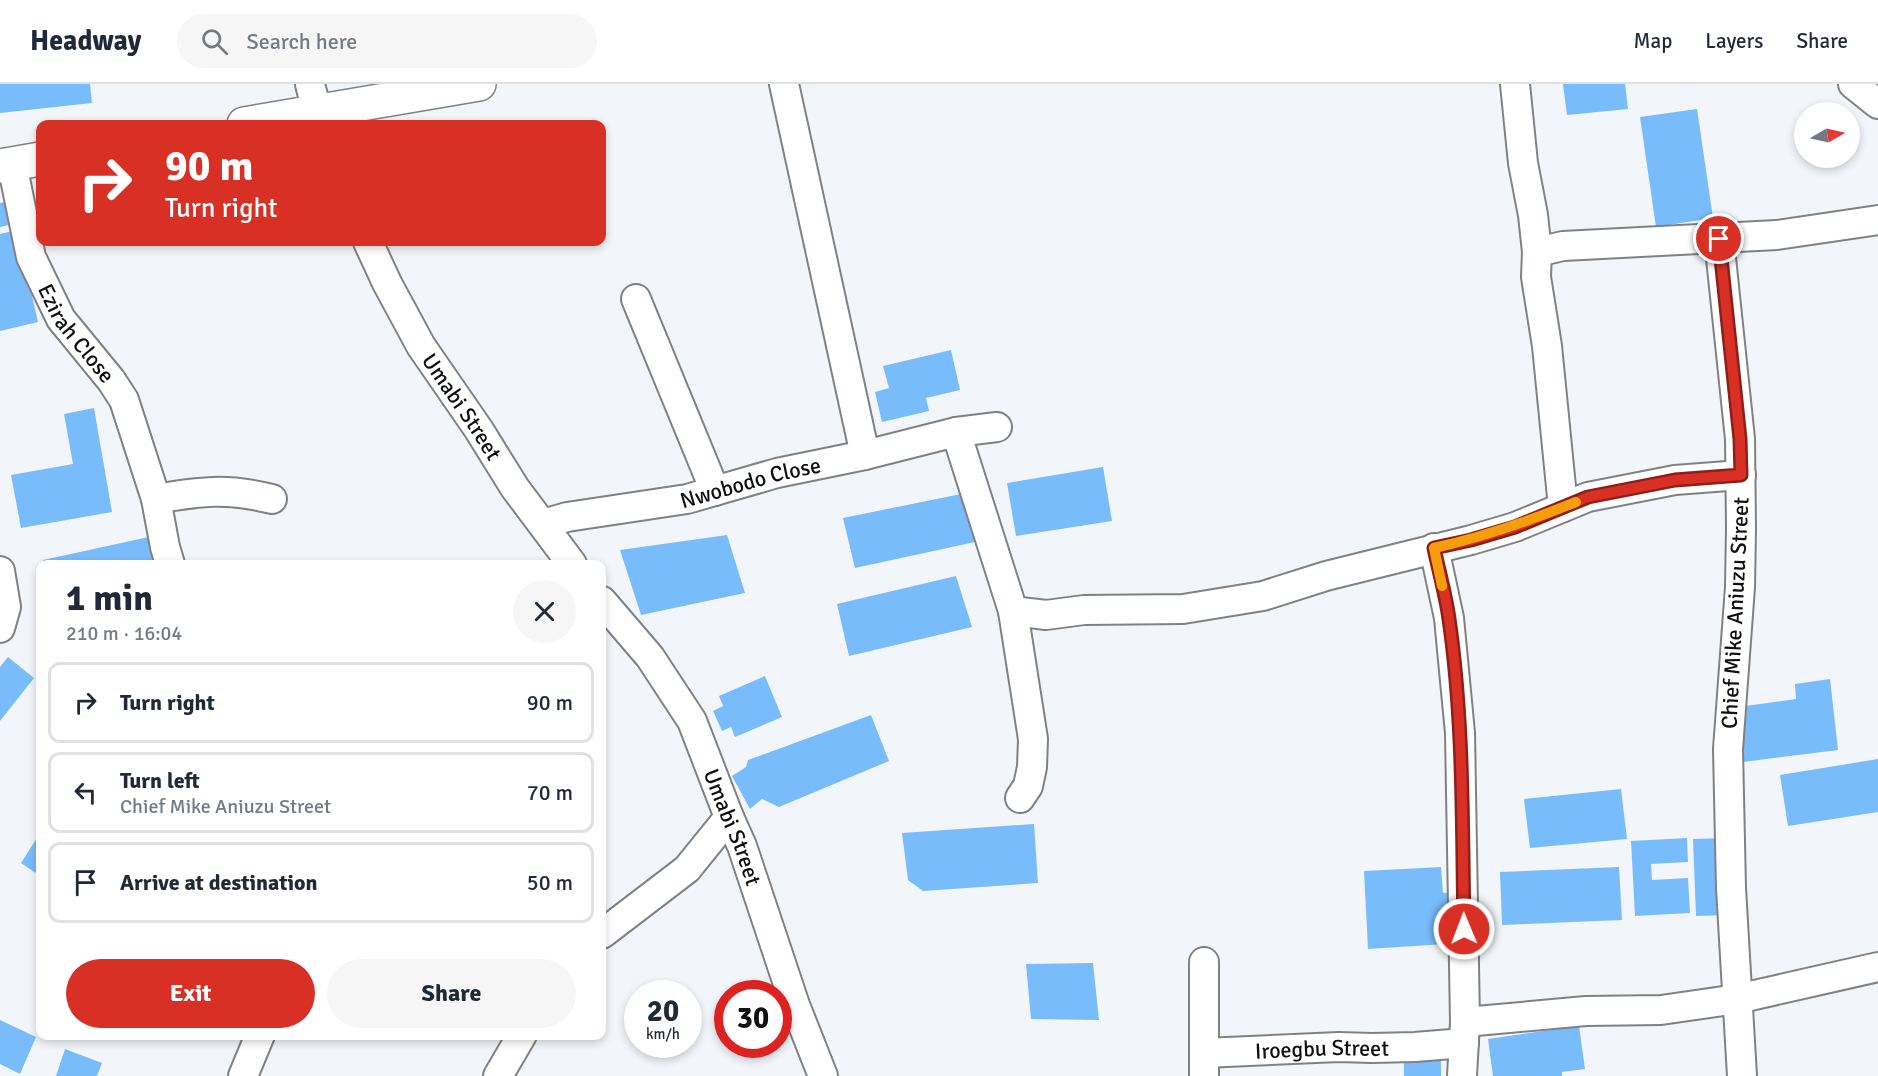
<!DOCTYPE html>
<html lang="en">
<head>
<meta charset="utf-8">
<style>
	:root { --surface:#fff; --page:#f6f6f7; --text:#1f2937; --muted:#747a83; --line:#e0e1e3; --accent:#d93025 }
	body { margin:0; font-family:Signika,sans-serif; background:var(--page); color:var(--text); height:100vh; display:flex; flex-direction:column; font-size:22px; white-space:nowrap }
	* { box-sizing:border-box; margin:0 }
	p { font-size:20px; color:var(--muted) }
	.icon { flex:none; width:33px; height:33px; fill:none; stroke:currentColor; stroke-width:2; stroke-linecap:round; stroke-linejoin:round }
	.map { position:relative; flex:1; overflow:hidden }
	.sheet { position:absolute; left:36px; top:476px; width:570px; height:480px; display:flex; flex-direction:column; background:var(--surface); border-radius:12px; box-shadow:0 3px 9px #0003 }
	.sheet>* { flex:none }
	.hud { position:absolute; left:36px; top:36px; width:570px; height:126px; border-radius:12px; box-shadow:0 3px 9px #0003; background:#d93025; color:#fff; overflow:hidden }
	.needle { width:39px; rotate:81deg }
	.tools { position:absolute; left:1794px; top:18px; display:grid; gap:12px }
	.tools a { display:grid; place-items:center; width:66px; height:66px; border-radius:50%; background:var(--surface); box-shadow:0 3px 9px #0003; font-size:30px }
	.speed { position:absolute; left:624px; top:896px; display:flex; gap:12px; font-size:30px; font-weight:700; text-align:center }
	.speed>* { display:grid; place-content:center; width:78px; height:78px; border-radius:50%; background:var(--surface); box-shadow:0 3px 9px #0003; line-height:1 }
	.speed small { font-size:15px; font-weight:400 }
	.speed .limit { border:9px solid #d22; background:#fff; color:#111 }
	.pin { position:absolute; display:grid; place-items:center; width:51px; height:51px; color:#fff; margin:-26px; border:3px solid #fff; border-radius:50%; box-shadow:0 2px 6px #0007 }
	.me { position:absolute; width:66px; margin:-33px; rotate:359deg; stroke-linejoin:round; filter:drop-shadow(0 0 4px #0008) }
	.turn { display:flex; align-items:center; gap:21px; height:126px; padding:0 30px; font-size:27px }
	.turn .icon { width:78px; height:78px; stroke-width:2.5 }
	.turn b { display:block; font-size:42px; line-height:51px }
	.round { display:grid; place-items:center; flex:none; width:63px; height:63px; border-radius:32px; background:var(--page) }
	.headline { display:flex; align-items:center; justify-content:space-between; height:102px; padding:0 30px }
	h1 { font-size:36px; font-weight:800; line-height:45px }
	.button { display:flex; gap:12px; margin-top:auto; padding:12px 30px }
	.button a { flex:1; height:69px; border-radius:36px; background:var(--accent); color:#fff; font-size:24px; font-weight:800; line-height:69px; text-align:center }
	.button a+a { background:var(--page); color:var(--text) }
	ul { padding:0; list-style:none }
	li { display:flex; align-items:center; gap:18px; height:81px; margin:0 12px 9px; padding:0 18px; border:3px solid var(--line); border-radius:12px }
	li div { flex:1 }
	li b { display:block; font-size:22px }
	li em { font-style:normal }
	header { display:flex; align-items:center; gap:36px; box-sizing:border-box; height:84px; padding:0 30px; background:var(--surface); border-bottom:2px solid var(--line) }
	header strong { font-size:28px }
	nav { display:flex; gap:33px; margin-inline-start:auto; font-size:21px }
	.search { width:420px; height:54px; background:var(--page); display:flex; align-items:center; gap:15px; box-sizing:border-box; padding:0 21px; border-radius:33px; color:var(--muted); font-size:22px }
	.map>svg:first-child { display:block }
	.building { fill:#79bcfc }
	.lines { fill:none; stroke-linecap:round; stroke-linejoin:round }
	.minor-casing { stroke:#7f8285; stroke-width:32 }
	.secondary-casing { stroke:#7f8285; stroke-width:36 }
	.minor { stroke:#fff; stroke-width:28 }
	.secondary { stroke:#fff; stroke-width:33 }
	.route-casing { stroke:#8d1f18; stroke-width:15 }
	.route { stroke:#d93025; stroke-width:10 }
	.slow { stroke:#f59e0b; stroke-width:10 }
	.labels { text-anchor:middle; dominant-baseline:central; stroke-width:6; stroke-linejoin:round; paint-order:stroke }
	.street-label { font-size:22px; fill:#0e0f10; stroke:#fff }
</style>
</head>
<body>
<header>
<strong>Headway</strong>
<div class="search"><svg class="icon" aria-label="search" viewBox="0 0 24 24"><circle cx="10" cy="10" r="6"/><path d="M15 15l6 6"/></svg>Search here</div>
<nav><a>Map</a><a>Layers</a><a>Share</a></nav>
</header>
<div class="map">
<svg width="1878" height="992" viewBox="0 0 1878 992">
	<rect width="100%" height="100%" fill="#f2f6fa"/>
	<g class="building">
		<path d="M 0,0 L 90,0 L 92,19 L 0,29 Z"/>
		<path d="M 1563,0 L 1625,0 L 1628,25 L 1567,31 Z"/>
		<path d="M 1697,25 L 1713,134 L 1656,143 L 1640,33 Z"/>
		<path d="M 5,118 L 9,141 L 0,143 L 0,119 Z"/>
		<path d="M 17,146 L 38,238 L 0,247 L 0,150 Z"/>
		<path d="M 951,266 L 960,306 L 926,314 L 929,327 L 882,338 L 875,308 L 889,304 L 883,282 Z"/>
		<path d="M 94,324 L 112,428 L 21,444 L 11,391 L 73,380 L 64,330 Z"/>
		<path d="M 1103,383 L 1112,437 L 1016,452 L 1007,399 Z"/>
		<path d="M 966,409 L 975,458 L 855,484 L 843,434 Z"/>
		<path d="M 158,451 L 164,480 L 44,480 L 43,476 Z"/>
		<path d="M 727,451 L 745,509 L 641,531 L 620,466 Z"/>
		<path d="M 956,492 L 972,543 L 849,572 L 837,520 Z"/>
		<path d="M 8,573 L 34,594 L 0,637 L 0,583 Z"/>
		<path d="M 765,592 L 782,633 L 735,653 L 731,643 L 722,647 L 713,627 L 723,622 L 719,612 Z"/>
		<path d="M 1830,595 L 1838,666 L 1743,678 L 1738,623 L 1796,615 L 1795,600 Z"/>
		<path d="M 871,631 L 889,677 L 779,723 L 762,715 L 750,725 L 732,692 L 746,683 L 748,676 Z"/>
		<path d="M 1878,675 L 1878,728 L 1788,742 L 1780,691 Z"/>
		<path d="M 1621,705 L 1627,755 L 1530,764 L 1524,715 Z"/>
		<path d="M 1034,740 L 1038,799 L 923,807 L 908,796 L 902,749 Z"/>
		<path d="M 40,749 L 40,792 L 21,779 Z"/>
		<path d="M 1687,754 L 1688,778 L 1651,780 L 1652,796 L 1688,794 L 1690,829 L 1635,832 L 1631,757 Z"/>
		<path d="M 1724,754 L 1728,831 L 1696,832 L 1693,755 Z"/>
		<path d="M 1441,783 L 1443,809 L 1456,808 L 1458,831 L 1444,833 L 1445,860 L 1368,865 L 1364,787 Z"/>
		<path d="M 1619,783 L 1622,836 L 1502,841 L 1500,788 Z"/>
		<path d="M 1093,879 L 1099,936 L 1031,935 L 1026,880 Z"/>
		<path d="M 0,936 L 36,953 L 20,990 L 0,980 Z"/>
		<path d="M 1579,942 L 1585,985 L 1562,988 L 1562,992 L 1493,992 L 1488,955 Z"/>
		<path d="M 65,965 L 102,979 L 97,992 L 56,992 Z"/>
		<path d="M 1441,973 L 1441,992 L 1404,992 L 1404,974 Z"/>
	</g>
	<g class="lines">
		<g class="minor-casing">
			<g id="minor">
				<path d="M 310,0 L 317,28 L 323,40"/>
				<path d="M 784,0 L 865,371"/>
				<path d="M 1515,0 L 1523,79 L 1533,131 L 1537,168 L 1536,193 L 1547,262 L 1563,423"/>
				<path d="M 1853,0 L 1878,20"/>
				<path id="s1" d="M 12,80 L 31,173 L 61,235 L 111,296 L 124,316 L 156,415 L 165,463 L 170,480"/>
				<path d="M 1719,155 L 1740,355 L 1741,445 L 1740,503 L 1728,665 L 1731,804 L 1742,992"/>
				<path id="s2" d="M 368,158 L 387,199 L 421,262 L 479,346 L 515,404 L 572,480"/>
				<path d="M 1537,168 L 1563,162 L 1777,151 L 1878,136"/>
				<path d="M 636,215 L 715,407"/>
				<path d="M 956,348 L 1013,527 L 1033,655 L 1032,683 L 1028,702 L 1020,714"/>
				<path d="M 156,415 C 200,407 228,404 272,415"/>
				<path id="s3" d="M 543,440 L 567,433 L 687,415 L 777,389 L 865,371 L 956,348 L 997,343"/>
				<path d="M 1434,464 L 1449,534 L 1460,649 L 1465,938 L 1462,992"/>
				<path d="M 0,487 L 6,523 L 0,544"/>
				<path id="s4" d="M 602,517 L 650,573 L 692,637 L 729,733 L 742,762 L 795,921 L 823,992"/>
				<path d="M 1013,527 L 1046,531 L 1084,526 L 1183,525 L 1263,512 L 1326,492 L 1471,456 L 1515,443 L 1588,413 L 1675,396 L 1741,391"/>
				<path d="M 602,850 L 687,785 L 729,733"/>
				<path d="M 1204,878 L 1204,992"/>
				<path d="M 1465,938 L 1586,927 L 1661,926 L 1737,915 L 1878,883"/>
				<path id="s5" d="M 1204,969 L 1339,963 L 1372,964 L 1415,963 L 1464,959"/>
				<path d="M 243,992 L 260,951"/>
				<path d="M 498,992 L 522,951"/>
			</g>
		</g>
		<g class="secondary-casing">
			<g id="secondary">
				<path d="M 244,40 L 479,0"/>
				<path d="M 0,82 L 40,75"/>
			</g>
		</g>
		<use href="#minor" class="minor"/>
		<use href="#secondary" class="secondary"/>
	</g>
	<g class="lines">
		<g class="route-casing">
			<path id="route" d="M 1464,845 C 1462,742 1464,638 1449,535 C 1446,512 1439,488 1434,464 L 1471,456 L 1515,443 L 1588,413 L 1675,396 L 1741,391 L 1740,355 L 1719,155"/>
		</g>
		<use href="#route" class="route"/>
		<path class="slow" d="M 1442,502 L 1434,464 C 1483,453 1529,437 1576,418"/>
	</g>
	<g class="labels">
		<g class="street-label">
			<text stroke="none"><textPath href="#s1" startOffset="184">Ezirah Close</textPath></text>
			<text stroke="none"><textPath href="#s2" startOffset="190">Umabi Street</textPath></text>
			<text stroke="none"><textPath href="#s3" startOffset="212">Nwobodo Close</textPath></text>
			<text transform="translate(1735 529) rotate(-87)">Chief Mike Aniuzu Street</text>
			<text stroke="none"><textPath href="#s4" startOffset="264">Umabi Street</textPath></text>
			<text stroke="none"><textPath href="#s5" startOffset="118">Iroegbu Street</textPath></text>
		</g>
	</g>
</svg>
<div class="tools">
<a><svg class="needle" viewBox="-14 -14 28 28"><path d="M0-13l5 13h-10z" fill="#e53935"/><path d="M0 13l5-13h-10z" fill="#747a83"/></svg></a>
</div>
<div class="speed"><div>20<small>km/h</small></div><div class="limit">30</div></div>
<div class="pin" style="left:1719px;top:155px;background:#d93025"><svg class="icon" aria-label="arrive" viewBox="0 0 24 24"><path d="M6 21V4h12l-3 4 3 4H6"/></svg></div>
<svg class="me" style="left:1464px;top:845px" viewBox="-20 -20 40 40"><circle r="17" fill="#d93025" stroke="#fff" stroke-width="3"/><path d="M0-11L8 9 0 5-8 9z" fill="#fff"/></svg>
<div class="hud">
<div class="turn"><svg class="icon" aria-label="right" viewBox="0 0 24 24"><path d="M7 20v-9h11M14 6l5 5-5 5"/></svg><div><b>90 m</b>Turn right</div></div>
</div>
<section class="sheet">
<div class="headline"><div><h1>1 min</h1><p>210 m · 16:04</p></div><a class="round"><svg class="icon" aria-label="close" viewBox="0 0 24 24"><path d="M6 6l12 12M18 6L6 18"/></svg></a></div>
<ul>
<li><svg class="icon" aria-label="right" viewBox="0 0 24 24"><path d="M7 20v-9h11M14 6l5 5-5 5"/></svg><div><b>Turn right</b></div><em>90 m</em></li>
<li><svg class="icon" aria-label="left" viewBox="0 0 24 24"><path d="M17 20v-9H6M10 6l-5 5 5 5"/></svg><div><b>Turn left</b><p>Chief Mike Aniuzu Street</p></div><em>70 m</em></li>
<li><svg class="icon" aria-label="arrive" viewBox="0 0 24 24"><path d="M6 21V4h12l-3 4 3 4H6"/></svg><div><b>Arrive at destination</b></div><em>50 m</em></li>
</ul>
<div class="button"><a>Exit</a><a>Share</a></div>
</section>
</div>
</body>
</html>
